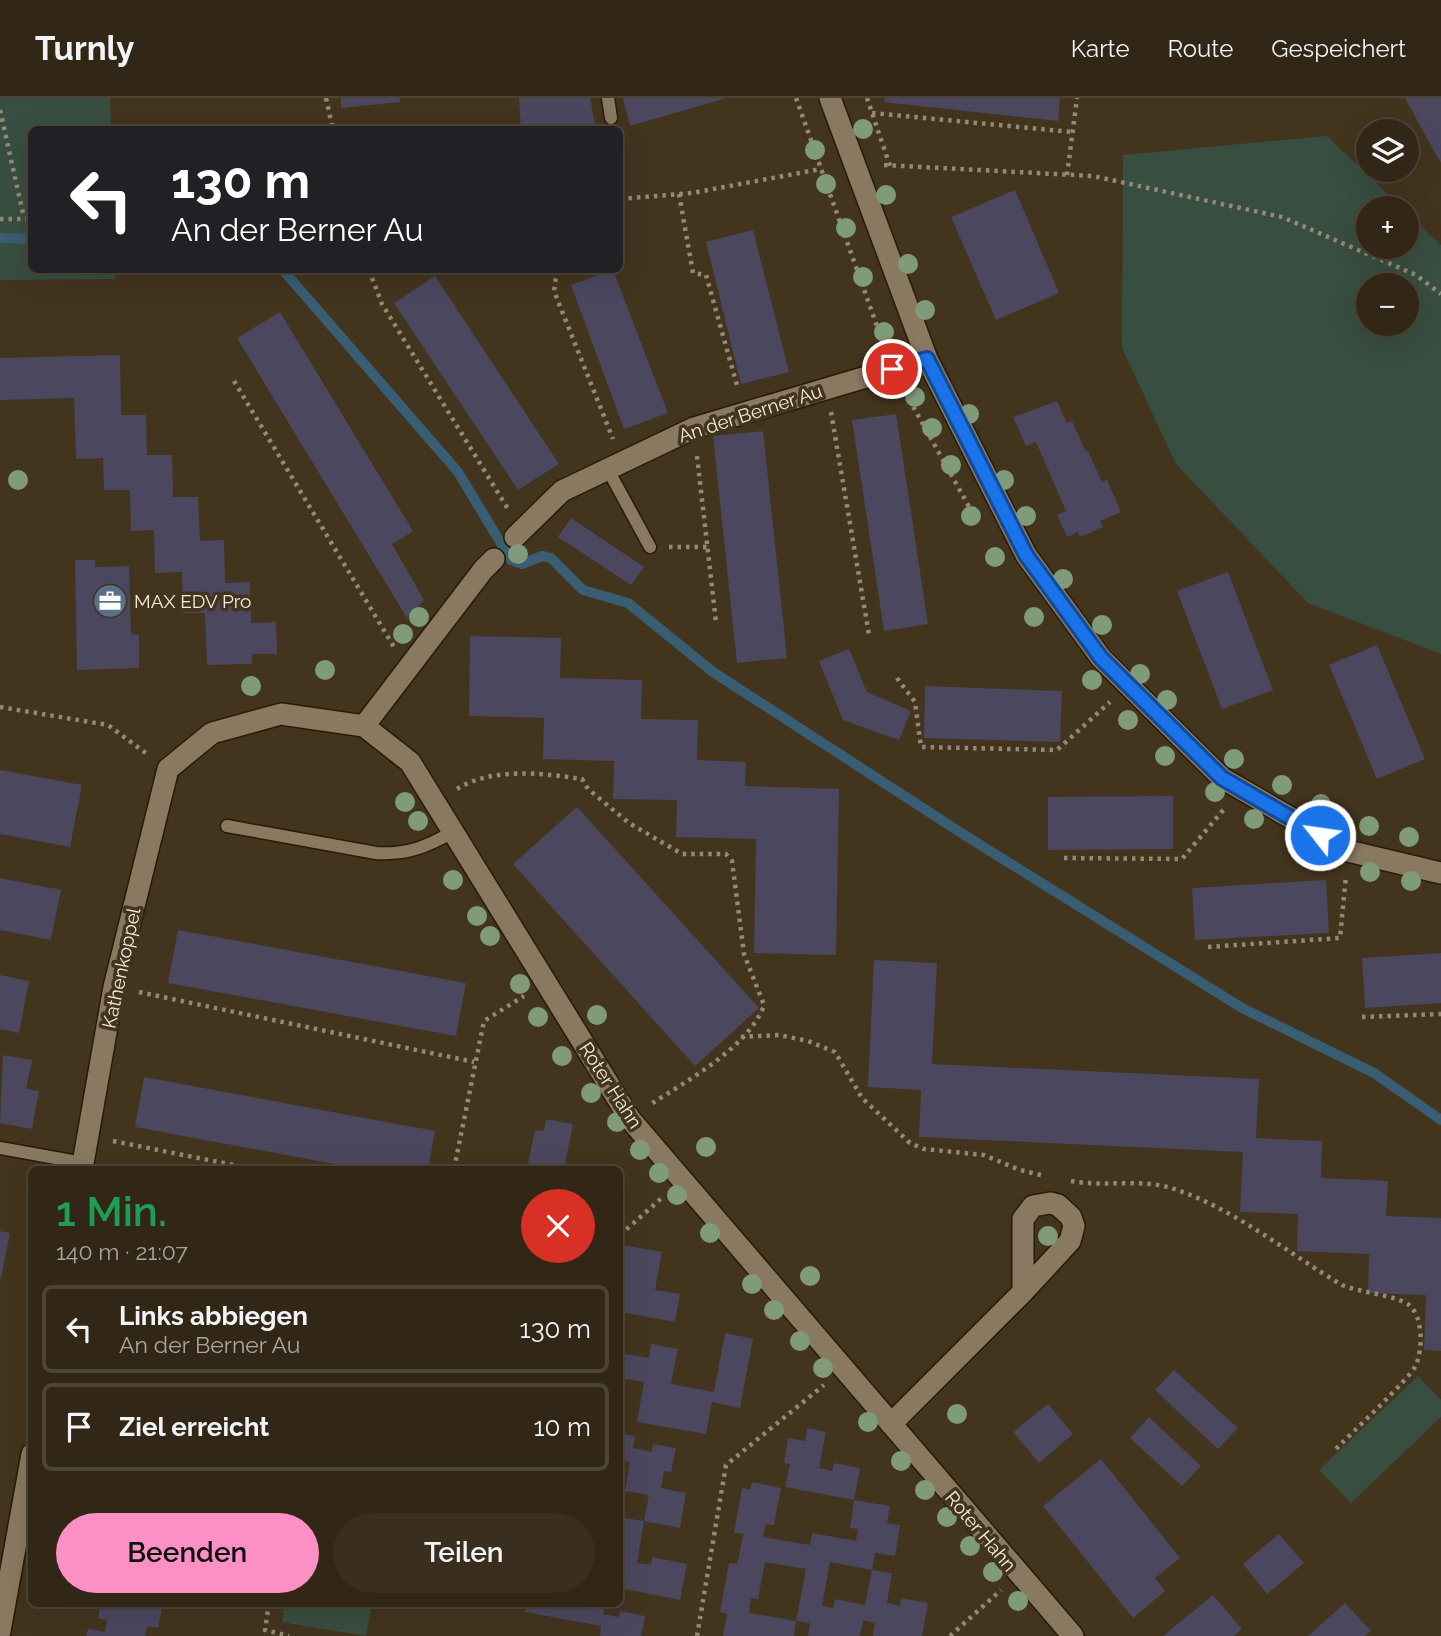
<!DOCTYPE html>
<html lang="de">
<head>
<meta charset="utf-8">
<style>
	:root { --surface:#322716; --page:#3a2f1f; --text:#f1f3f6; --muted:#a8a5a1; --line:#4d4435; --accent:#fc8fc3 }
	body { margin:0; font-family:Raleway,sans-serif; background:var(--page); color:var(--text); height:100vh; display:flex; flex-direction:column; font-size:26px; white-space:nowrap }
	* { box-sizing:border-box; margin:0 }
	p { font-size:23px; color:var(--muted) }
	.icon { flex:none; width:38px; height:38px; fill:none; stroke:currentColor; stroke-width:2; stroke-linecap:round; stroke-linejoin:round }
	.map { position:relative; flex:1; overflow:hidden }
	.side { position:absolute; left:28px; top:1068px; width:595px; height:441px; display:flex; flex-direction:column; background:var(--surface); border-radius:10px; box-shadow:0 7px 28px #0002,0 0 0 2px var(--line) }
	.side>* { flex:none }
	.top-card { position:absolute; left:28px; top:28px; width:595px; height:147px; border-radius:10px; box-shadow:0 7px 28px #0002,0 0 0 2px var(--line); background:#202124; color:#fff; overflow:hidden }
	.controls { position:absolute; left:1356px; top:21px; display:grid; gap:14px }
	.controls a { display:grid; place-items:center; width:63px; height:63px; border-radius:50%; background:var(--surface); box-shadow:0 7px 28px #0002,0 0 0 2px var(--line); font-size:35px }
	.pin { position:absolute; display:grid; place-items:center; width:60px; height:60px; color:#fff; margin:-30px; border:4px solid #fff; border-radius:50%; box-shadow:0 2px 7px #0007 }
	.me { position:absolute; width:77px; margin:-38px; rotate:300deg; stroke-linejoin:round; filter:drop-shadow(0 0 5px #0008) }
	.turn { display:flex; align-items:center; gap:24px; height:147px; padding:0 28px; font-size:32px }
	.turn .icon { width:91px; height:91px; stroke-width:2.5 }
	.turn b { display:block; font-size:49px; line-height:60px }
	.round { display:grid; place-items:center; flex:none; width:74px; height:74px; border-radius:37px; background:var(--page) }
	.headline { display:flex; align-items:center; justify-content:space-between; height:119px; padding:0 28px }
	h1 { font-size:42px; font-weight:600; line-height:52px; color:#1e9e55 }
	.action { display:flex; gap:14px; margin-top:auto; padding:14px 28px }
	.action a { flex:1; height:80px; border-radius:42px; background:var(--accent); color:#111; font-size:28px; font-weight:600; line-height:80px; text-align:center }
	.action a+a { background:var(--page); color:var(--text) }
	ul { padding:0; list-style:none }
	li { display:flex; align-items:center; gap:21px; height:88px; margin:0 14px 10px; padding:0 14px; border:4px solid var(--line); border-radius:10px }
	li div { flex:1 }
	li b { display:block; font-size:26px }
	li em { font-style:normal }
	header { display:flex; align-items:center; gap:42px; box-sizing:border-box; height:98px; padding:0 35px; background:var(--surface); border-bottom:2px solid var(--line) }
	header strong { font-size:33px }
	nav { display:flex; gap:38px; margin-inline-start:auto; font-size:24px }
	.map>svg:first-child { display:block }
	.green { fill:#384e40; fill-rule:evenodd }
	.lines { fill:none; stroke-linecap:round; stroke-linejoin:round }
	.stream { stroke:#395d73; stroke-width:10 }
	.building { fill:#4b475f }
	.lane-casing { stroke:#291b06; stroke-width:15 }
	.street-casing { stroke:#291b06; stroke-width:24 }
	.path { stroke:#958876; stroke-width:4.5; stroke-dasharray:3.5 5; stroke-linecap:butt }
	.lane { stroke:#8a7961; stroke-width:12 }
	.street { stroke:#8a7961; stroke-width:21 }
	.tree { fill:#809b7a }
	.route-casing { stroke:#114b97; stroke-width:18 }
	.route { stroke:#1a73e8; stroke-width:12 }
	.labels { text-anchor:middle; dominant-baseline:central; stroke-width:7; stroke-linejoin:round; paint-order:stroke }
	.street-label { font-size:19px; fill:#f4ebdd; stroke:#43341e }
	.poi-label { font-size:19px; fill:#f4ebdd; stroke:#43341e; text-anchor:start }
</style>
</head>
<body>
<header>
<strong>Turnly</strong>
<nav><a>Karte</a><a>Route</a><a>Gespeichert</a></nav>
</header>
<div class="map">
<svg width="1441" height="1538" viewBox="0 0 1441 1538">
	<rect width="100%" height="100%" fill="#43341e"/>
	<g class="green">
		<path d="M 0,0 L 110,0 L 111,31 L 32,32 L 32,172 L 115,172 L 115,181 L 0,182 Z"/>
		<path d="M 1327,38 L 1402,110 L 1368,110 L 1368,149 L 1407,149 L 1407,115 L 1441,147 L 1441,556 L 1308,505 L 1176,366 L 1122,250 L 1123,57 ZM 1368,187 L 1407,187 L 1407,226 L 1368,226 Z"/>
		<path d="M 1418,1278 L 1441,1302 L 1441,1319 L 1351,1405 L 1319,1372 Z"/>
		<path d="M 285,1505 L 372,1505 L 366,1538 L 282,1524 Z"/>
	</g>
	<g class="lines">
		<g class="stream">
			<path d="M 0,140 L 32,141"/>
			<path d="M 283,172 L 458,374 L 511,462 L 522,466 L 542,458 L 551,460 L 583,492 L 628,505 L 713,574 L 966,738 L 1242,910 L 1374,975 L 1441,1022"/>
		</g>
	</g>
	<g class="building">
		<path d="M 341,0 L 400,0 L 400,4 L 341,10 Z"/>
		<path d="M 519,0 L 590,0 L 596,32 L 521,32 Z"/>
		<path d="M 623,0 L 723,0 L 723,1 L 630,28 Z"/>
		<path d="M 885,0 L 1060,0 L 1058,23 L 884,4 Z"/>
		<path d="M 1405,0 L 1441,0 L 1441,65 L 1434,53 Z"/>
		<path d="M 1015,92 L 1059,195 L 996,222 L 951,119 Z"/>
		<path d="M 753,132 L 789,274 L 741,286 L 706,144 Z"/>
		<path d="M 613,172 L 668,315 L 624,331 L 571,187 Z"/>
		<path d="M 435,178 L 559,366 L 518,392 L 394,205 Z"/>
		<path d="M 280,214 L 413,433 L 392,446 L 424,502 L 407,520 L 237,240 Z"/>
		<path d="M 120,257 L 121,317 L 146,317 L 147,357 L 172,357 L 173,399 L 198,399 L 200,443 L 224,442 L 225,485 L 250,484 L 251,525 L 276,524 L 277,556 L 252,556 L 252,566 L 207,567 L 205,515 L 183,515 L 182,474 L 155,475 L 154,432 L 131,433 L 130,392 L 104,392 L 103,360 L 76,361 L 74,300 L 0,302 L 0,260 Z"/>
		<path d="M 1057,303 L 1067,325 L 1072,323 L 1086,354 L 1088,353 L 1102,384 L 1107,382 L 1121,414 L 1100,423 L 1103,429 L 1080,439 L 1078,434 L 1067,439 L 1057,417 L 1066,413 L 1036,344 L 1026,348 L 1013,319 Z"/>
		<path d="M 896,316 L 928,526 L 884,533 L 852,322 Z"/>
		<path d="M 763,333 L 787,560 L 737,565 L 713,338 Z"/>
		<path d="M 571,420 L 644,469 L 631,487 L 558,439 Z"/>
		<path d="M 75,462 L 95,462 L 95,469 L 129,468 L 131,536 L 139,537 L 139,570 L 77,572 Z"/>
		<path d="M 1228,474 L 1273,592 L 1222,611 L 1177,493 Z"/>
		<path d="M 470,538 L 561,540 L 560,580 L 642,582 L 641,621 L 698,622 L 697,662 L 746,664 L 745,688 L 839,691 L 836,857 L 754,855 L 756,741 L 676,739 L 677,702 L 613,701 L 614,663 L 543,661 L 544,620 L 469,618 Z"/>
		<path d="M 1377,547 L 1425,661 L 1377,681 L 1329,567 Z"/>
		<path d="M 849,551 L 867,594 L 911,613 L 899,642 L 843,622 L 819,563 Z"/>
		<path d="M 925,588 L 1062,593 L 1060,644 L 924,640 Z"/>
		<path d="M 0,672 L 82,687 L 70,749 L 0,736 Z"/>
		<path d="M 1173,698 L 1173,751 L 1048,752 L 1048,699 Z"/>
		<path d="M 577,709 L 759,910 L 695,968 L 513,766 Z"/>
		<path d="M 0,780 L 61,792 L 51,842 L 0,832 Z"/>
		<path d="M 1326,782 L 1329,835 L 1195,842 L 1192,790 Z"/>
		<path d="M 178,832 L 466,885 L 456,938 L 168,885 Z"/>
		<path d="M 1441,855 L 1441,905 L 1365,910 L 1362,860 Z"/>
		<path d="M 874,862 L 937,865 L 932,966 L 1259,981 L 1256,1040 L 1322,1043 L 1321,1080 L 1388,1083 L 1386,1118 L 1441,1120 L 1441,1253 L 1424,1252 L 1426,1197 L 1368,1195 L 1369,1156 L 1297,1153 L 1298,1116 L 1240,1114 L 1243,1054 L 919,1039 L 921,992 L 868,989 Z"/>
		<path d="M 0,877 L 29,883 L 19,935 L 0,931 Z"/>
		<path d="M 3,957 L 32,962 L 26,991 L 39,993 L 32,1031 L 0,1025 Z"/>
		<path d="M 144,979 L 435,1033 L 428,1071 L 362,1071 L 135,1029 Z"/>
		<path d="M 546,1021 L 573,1026 L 564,1071 L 527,1071 L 535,1032 L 544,1033 Z"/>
		<path d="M 0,1133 L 10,1135 L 1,1180 L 0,1180 Z"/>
		<path d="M 621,1147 L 662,1154 L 655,1192 L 680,1196 L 675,1224 L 620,1214 Z"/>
		<path d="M 725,1235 L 753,1241 L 740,1310 L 712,1304 L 706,1336 L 637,1324 L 644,1284 L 620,1280 L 620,1255 L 649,1260 L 651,1246 L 678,1251 L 671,1286 L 714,1294 Z"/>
		<path d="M 1174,1272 L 1238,1330 L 1218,1351 L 1155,1292 Z"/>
		<path d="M 1048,1306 L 1073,1336 L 1039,1365 L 1013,1334 Z"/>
		<path d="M 1149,1319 L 1201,1368 L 1182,1388 L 1130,1340 Z"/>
		<path d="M 807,1330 L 826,1334 L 819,1370 L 832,1373 L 834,1365 L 860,1370 L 854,1402 L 785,1389 L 790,1366 L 784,1365 L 788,1340 L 805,1343 Z"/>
		<path d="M 620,1335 L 635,1338 L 633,1350 L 652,1354 L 653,1346 L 676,1350 L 671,1374 L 664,1373 L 661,1390 L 686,1395 L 680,1430 L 644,1423 L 649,1397 L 625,1393 L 630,1364 L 620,1362 Z"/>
		<path d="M 1101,1361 L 1180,1460 L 1155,1480 L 1165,1493 L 1133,1520 L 1043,1408 Z"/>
		<path d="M 752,1384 L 781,1390 L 774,1427 L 766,1426 L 763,1439 L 810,1447 L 812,1435 L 856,1443 L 858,1431 L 850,1430 L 854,1402 L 890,1408 L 887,1425 L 900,1427 L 895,1458 L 875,1455 L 872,1472 L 830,1464 L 822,1508 L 833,1510 L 835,1501 L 865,1507 L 872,1472 L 892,1475 L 887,1505 L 900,1508 L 901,1500 L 928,1505 L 922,1538 L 873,1538 L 875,1525 L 863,1522 L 860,1538 L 808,1538 L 810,1525 L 796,1523 L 806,1471 L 765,1464 L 758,1501 L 751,1500 L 749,1515 L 796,1523 L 794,1538 L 723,1538 L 727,1516 L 720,1514 L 729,1465 L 737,1466 L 739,1459 L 743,1436 L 734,1435 L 742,1390 L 750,1392 Z"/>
		<path d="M 620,1419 L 644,1423 L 637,1465 L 651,1467 L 652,1459 L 687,1466 L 680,1502 L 620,1490 Z"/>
		<path d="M 1279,1436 L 1304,1465 L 1267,1496 L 1243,1466 Z"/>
		<path d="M 1213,1497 L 1242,1531 L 1234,1538 L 1163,1538 Z"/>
		<path d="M 101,1505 L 163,1505 L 158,1530 L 147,1528 L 145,1538 L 86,1538 L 88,1531 L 105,1534 L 107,1522 L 98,1520 Z"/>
		<path d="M 527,1505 L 606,1505 L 603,1516 L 619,1519 L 620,1513 L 645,1518 L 641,1538 L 600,1538 L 601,1528 L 525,1514 Z"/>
		<path d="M 1345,1505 L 1371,1533 L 1365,1538 L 1308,1538 Z"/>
	</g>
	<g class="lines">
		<g class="lane-casing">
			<g id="lane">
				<path d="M 608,0 L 611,20"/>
				<path d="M 607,370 L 650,449"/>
				<path d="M 227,728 L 376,755 C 407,757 426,749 453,734"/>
				<path d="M 0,1050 L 83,1065"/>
			</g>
		</g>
		<g class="street-casing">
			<g id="street">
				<path d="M 830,0 L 927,261 L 1026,457 L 1101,560 L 1222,680 L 1348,753 L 1441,775"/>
				<path d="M 515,439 L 562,393 L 694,330 L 927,261"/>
				<path d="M 364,628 L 483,472 L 494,461"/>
				<path d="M 82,1071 L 114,889 L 168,671 L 212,635 L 281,616 L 364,628 L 410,664 L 630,1021 L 1073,1538"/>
				<path d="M 891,1326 L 1023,1194 L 1070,1143 L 1074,1128 L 1071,1119 L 1058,1107 L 1050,1105 L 1033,1108 L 1023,1121 L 1023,1194"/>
				<path d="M 0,1533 L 32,1356"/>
			</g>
		</g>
		<g class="path">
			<path d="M 326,0 L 333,32"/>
			<path d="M 796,0 L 884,248"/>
			<path d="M 867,0 L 890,68"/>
			<path d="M 0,12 L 24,120"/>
			<path d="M 872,15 L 1072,34"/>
			<path d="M 884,67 L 1093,78 L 1282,119 L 1416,177 L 1441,196"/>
			<path d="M 1067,77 L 1077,0"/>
			<path d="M 679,96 L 693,175 L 706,177 L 738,291"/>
			<path d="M 620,101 L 692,95 L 821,71"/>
			<path d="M 0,121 L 32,121"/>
			<path d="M 369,172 L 382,206 L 508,411"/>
			<path d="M 557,172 L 554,193 L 613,341"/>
			<path d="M 234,283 L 394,549"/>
			<path d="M 905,294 L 972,414"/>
			<path d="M 831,314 L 869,537"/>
			<path d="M 697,358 L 716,524"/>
			<path d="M 669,449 L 707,449"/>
			<path d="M 897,580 L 915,604 L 921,649 L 1057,652 L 1110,604"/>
			<path d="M 0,609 L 108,627 L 147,656"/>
			<path d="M 457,691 C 492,669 543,675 582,681 L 588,691 L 629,725 L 682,756 L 726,756 L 732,763 L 744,856 L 764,907 C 750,948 687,983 651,1006"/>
			<path d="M 1064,760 L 1182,761 L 1224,711"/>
			<path d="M 1208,849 L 1340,840 L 1346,778"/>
			<path d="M 139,894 L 474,964"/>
			<path d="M 1362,919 L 1441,916"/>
			<path d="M 741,939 L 779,937 L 808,943 L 835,954 L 862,1000 L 910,1045 L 924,1051 L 984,1057 L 1020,1072 L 1045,1078"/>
			<path d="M 113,1043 L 254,1071"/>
			<path d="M 454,1071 L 484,923 L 524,898"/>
			<path d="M 1071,1083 C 1102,1089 1137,1081 1168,1089 C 1231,1108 1286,1154 1342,1187 C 1361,1195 1396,1197 1409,1207 C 1423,1218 1423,1251 1416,1267 C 1409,1282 1349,1337 1334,1353"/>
			<path d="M 620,1137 L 664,1098"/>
			<path d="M 269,1505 L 265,1532 L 289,1538"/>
			<path d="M 697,1538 L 726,1367 L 824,1287"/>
			<path d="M 950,1538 L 1001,1492"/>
		</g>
		<use href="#lane" class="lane"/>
		<use href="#street" class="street"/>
	</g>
	<g class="tree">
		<circle cx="863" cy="31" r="10"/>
		<circle cx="815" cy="52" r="10"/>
		<circle cx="826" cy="86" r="10"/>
		<circle cx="886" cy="97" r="10"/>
		<circle cx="846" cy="130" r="10"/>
		<circle cx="908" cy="166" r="10"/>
		<circle cx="863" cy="179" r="10"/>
		<circle cx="925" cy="212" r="10"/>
		<circle cx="884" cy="234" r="10"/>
		<circle cx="915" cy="299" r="10"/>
		<circle cx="969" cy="316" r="10"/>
		<circle cx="932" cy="330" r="10"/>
		<circle cx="951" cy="367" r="10"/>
		<circle cx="18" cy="382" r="10"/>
		<circle cx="1004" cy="382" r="10"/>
		<circle cx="971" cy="418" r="10"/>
		<circle cx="1026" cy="418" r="10"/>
		<circle cx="518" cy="456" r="10"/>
		<circle cx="995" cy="459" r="10"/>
		<circle cx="1063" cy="481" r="10"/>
		<circle cx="419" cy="519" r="10"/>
		<circle cx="1034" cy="519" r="10"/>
		<circle cx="1102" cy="527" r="10"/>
		<circle cx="403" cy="536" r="10"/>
		<circle cx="325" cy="572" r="10"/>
		<circle cx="1140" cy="576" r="10"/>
		<circle cx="1092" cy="582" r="10"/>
		<circle cx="251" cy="588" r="10"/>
		<circle cx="1167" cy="602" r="10"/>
		<circle cx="1128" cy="622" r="10"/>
		<circle cx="1165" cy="658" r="10"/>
		<circle cx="1234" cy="661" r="10"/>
		<circle cx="1282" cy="687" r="10"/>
		<circle cx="1215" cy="694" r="10"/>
		<circle cx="405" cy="704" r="10"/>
		<circle cx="1321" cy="706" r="10"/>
		<circle cx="1254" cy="721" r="10"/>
		<circle cx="418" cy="723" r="10"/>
		<circle cx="1369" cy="728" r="10"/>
		<circle cx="1409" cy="739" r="10"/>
		<circle cx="1322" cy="752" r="10"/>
		<circle cx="1370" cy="774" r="10"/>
		<circle cx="453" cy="782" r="10"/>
		<circle cx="1411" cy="783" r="10"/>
		<circle cx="477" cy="818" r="10"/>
		<circle cx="490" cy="838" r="10"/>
		<circle cx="520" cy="886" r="10"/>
		<circle cx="597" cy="917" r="10"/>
		<circle cx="538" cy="919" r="10"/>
		<circle cx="562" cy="958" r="10"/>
		<circle cx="591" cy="995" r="10"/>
		<circle cx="617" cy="1024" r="10"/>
		<circle cx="706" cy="1049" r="10"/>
		<circle cx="640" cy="1052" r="10"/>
		<circle cx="659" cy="1075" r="10"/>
		<circle cx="677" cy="1097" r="10"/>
		<circle cx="710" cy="1135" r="10"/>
		<circle cx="1048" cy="1138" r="10"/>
		<circle cx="810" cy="1178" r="10"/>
		<circle cx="752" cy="1186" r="10"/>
		<circle cx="774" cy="1212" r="10"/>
		<circle cx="800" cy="1243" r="10"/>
		<circle cx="823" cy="1270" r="10"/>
		<circle cx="957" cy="1316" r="10"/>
		<circle cx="868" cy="1324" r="10"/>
		<circle cx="901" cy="1363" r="10"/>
		<circle cx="925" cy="1392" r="10"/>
		<circle cx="947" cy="1419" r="10"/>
		<circle cx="970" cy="1448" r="10"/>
		<circle cx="993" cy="1474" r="10"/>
		<circle cx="1018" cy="1503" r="10"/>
	</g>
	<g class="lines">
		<g class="route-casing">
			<path id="route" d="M 892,271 L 927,261 L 1026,457 L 1101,560 L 1222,680 L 1320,737"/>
		</g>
		<use href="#route" class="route"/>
	</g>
	<defs>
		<g id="office-disc" transform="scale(1.75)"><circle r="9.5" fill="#5c6f8a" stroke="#43341e"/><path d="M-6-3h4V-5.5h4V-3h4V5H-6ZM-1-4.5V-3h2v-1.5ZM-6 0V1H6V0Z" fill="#fff"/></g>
	</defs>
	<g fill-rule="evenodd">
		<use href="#office-disc" x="110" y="503"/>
	</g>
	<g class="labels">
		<g class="street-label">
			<text transform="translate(750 315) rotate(-18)">An der Berner Au</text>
			<text transform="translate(121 870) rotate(-78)">Kathenkoppel</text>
			<text transform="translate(611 987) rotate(57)">Roter Hahn</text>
			<text transform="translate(981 1433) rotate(50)">Roter Hahn</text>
		</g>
		<g class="poi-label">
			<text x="134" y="503">MAX EDV Pro</text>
		</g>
	</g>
</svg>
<div class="controls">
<a><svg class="icon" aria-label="layers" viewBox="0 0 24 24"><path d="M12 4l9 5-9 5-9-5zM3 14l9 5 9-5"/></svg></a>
<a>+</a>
<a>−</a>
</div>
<div class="pin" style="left:892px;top:271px;background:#d93025"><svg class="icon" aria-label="arrive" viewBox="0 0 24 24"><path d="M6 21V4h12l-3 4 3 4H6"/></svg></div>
<svg class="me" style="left:1320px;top:737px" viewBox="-20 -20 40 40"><circle r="17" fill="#1a73e8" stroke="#fff" stroke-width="3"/><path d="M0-11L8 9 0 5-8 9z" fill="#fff"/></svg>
<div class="top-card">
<div class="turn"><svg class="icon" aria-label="left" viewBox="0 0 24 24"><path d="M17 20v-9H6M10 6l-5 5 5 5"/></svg><div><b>130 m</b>An der Berner Au</div></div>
</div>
<section class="side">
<div class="headline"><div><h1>1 Min.</h1><p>140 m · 21:07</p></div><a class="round" style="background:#d93025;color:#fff"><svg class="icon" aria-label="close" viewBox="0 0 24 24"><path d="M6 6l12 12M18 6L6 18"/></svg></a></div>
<ul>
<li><svg class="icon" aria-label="left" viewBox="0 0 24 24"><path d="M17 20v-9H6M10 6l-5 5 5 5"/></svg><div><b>Links abbiegen</b><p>An der Berner Au</p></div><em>130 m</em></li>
<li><svg class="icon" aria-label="arrive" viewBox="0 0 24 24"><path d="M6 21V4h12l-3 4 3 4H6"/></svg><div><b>Ziel erreicht</b></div><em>10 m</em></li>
</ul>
<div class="action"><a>Beenden</a><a>Teilen</a></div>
</section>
</div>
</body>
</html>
